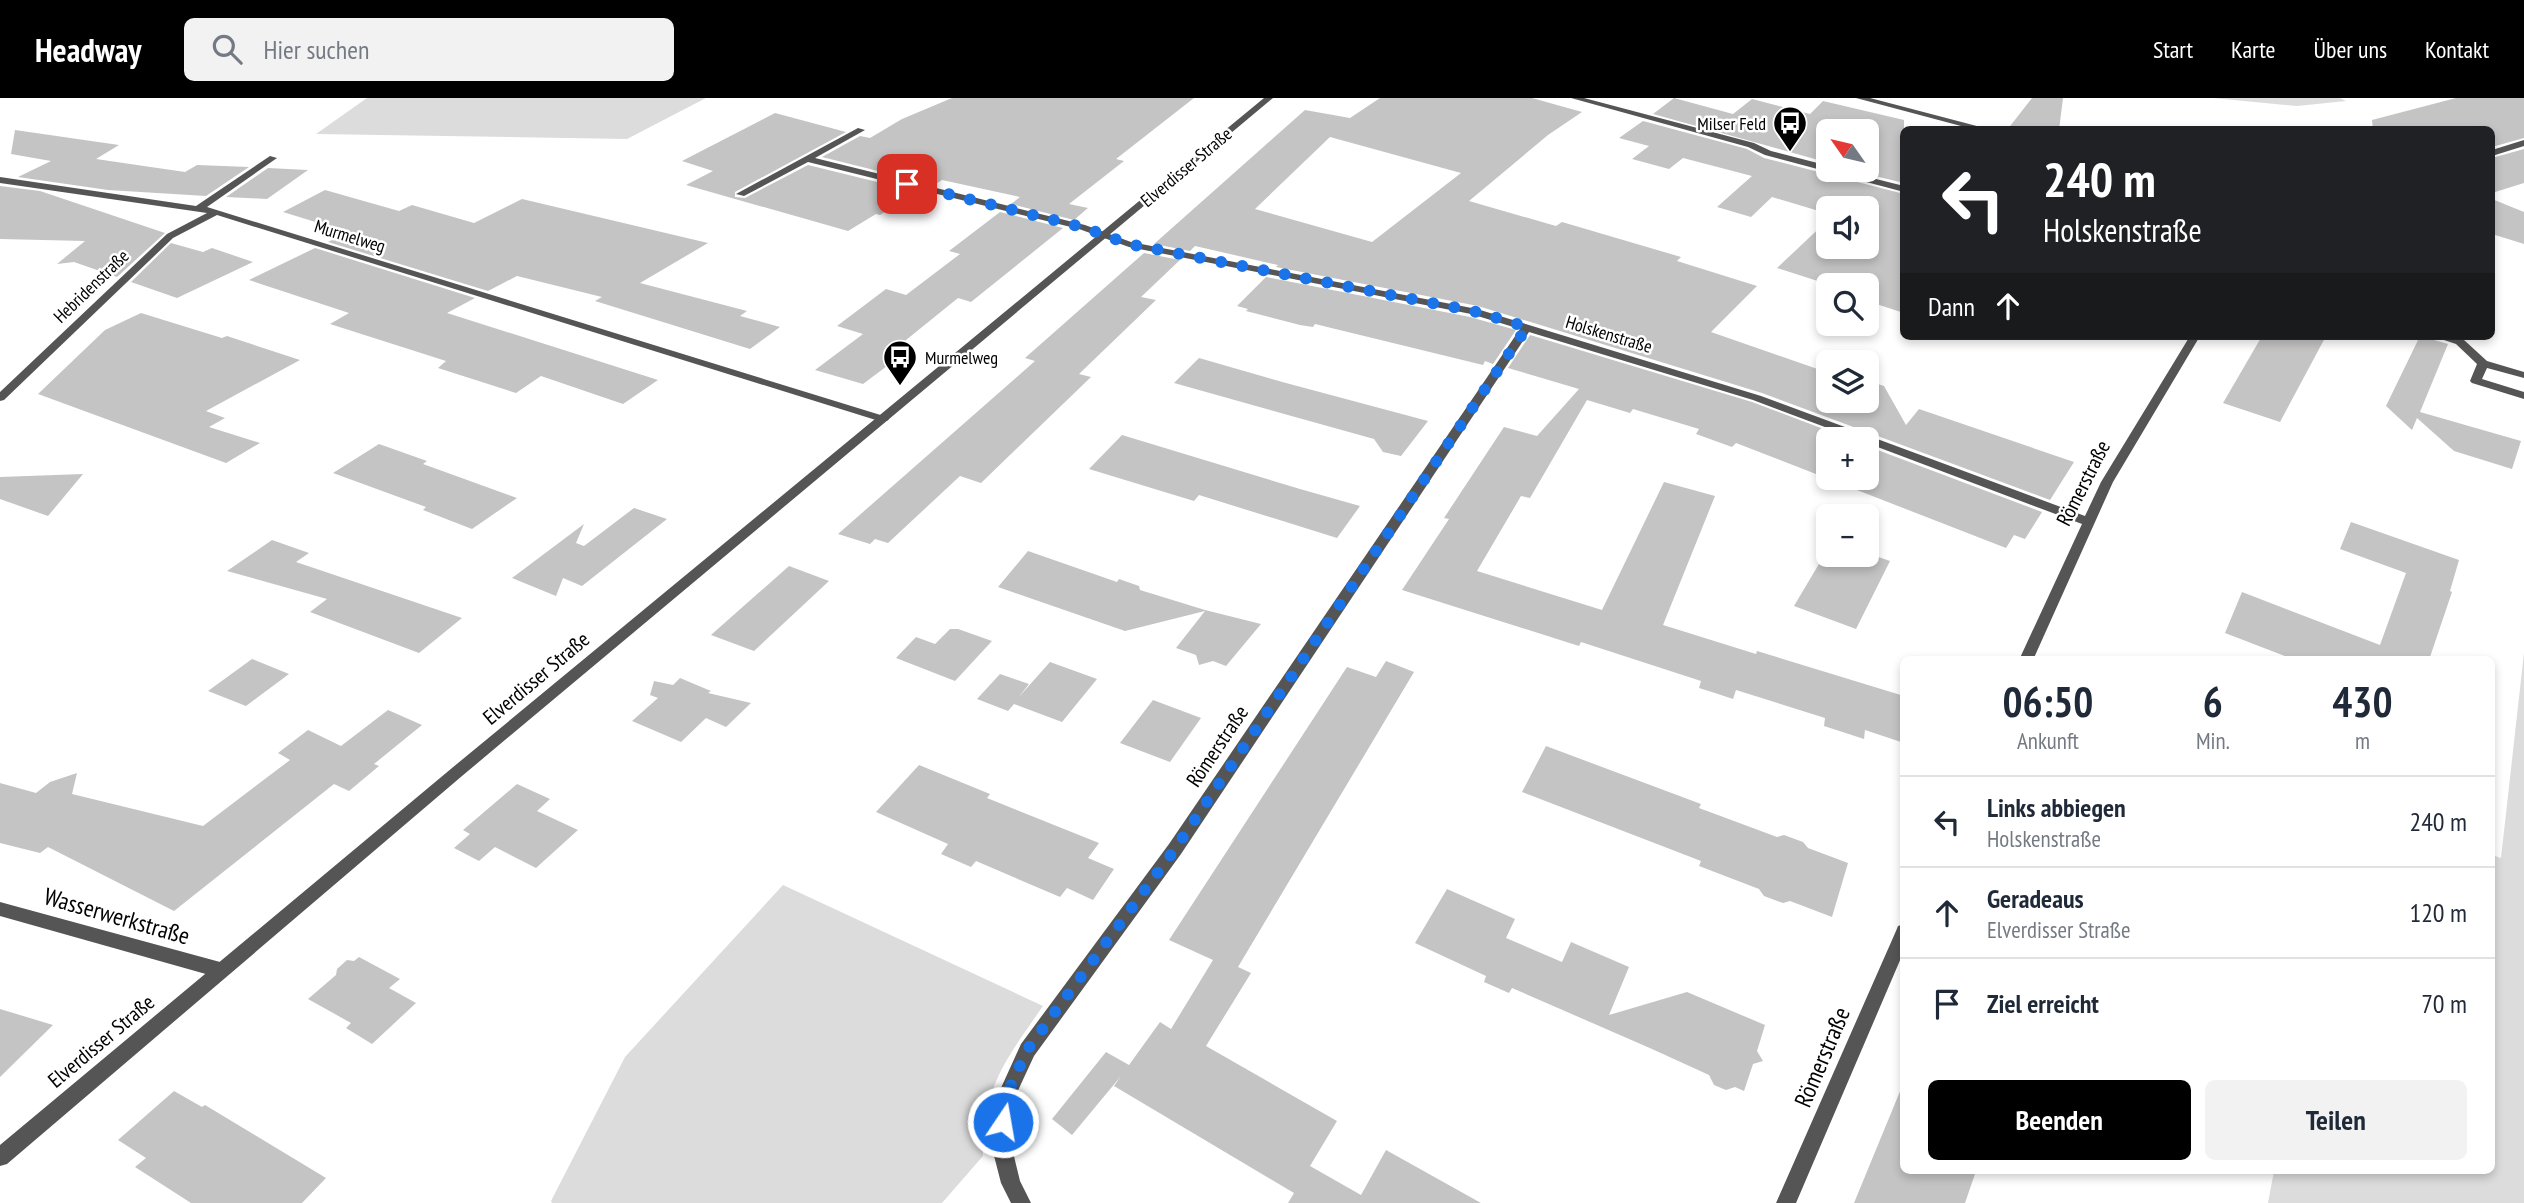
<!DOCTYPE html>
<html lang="de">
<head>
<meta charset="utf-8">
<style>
	:root { --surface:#fff; --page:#f2f2f3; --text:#1f2937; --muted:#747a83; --line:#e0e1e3; --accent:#000 }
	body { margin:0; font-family:"PT Sans Narrow",sans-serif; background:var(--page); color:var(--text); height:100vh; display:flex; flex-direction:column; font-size:26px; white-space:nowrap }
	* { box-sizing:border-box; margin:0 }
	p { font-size:23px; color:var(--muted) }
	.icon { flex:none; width:38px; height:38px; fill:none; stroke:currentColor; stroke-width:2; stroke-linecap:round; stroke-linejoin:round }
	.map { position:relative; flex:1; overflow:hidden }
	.drawer { position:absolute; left:1900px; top:558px; width:595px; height:518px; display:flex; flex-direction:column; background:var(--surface); border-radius:10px; box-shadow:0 4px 10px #0003 }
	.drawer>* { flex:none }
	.guide { position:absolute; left:1900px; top:28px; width:595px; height:214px; border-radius:10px; box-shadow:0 4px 10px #0003; background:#202124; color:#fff; overflow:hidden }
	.needle { width:46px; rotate:304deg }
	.buttons { position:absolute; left:1816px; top:21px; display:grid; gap:14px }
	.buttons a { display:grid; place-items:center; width:63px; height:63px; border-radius:10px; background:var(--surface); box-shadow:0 4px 10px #0003; font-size:35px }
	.pin { position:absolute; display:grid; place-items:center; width:60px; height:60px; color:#fff; margin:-30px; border-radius:14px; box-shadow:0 4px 10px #0006 }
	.me { position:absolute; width:77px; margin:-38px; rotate:12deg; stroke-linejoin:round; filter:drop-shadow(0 0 5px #0008) }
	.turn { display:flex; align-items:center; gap:24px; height:147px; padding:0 28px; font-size:32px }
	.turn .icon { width:91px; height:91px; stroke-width:2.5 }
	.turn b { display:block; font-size:49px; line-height:60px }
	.then { display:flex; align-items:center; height:66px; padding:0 28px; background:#0003; gap:14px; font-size:26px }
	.eta { display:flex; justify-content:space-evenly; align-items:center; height:119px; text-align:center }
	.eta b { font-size:42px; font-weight:700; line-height:49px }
	.cta { display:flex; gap:14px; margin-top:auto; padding:14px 28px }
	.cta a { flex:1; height:80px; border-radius:10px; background:var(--accent); color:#fff; font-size:28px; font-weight:700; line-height:80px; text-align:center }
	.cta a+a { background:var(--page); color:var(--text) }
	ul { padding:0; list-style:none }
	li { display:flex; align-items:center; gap:21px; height:91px; padding:0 28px; border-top:2px solid var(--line) }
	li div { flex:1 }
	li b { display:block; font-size:26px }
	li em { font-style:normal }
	header { display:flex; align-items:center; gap:42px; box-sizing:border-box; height:98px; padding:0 35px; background:var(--accent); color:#fff }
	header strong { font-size:33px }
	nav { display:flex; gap:38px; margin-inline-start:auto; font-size:24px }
	.search { width:490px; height:63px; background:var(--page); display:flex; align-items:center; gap:18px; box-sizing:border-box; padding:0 24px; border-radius:10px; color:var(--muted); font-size:26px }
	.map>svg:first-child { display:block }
	.green { fill:#dcdcdc }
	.building { fill:#c4c4c4; fill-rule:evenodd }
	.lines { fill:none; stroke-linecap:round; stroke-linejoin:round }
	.minor { fill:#555; fill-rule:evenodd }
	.tertiary { fill:#555; fill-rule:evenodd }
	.route { stroke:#1a73e8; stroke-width:12; stroke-dasharray:0 21.6 }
	.labels { text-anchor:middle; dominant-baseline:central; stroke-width:5; stroke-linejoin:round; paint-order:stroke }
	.far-poi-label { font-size:18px; fill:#000; stroke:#fff; text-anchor:end }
	.far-street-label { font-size:18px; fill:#000; stroke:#fff }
	.street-label { font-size:21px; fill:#000; stroke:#fff }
	.near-street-label { font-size:24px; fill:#000; stroke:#fff }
</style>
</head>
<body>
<header>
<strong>Headway</strong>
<div class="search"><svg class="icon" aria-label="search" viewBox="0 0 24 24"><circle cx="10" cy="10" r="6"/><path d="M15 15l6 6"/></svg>Hier suchen</div>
<nav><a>Start</a><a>Karte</a><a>Über uns</a><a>Kontakt</a></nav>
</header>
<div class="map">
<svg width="2524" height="1105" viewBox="0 0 2524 1105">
	<rect width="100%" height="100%" fill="#fff"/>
	<g class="green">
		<path d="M 367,0 L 706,0 L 627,41 L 316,36 Z"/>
		<path d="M 2213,0 L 2340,0 L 2346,3 L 2297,8 Z"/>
		<path d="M 2524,555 L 2524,1105 L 2268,1105 L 2274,1073 L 2492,1073 L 2492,757 L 2501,760 Z"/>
		<path d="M 783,787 L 1043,908 C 1005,963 983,988 983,1058 L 942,1105 L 552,1105 L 551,1103 L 625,959 Z"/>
	</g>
	<g class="building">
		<path d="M 952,0 L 1194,0 L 1116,61 L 1124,63 L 1069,106 L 1088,110 L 1074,122 L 1011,106 L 1020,99 L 942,82 L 934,87 L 822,59 L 860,38 L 870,40 L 902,21 Z"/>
		<path d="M 1380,0 L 1532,0 L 1582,14 L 1548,37 L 1469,103 L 1556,128 L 1562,124 L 1681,159 L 1677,163 L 1757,188 L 1711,234 L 1829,275 L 1829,303 L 1867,303 L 1869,283 L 1884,288 L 1906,327 L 1919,311 L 2074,364 L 2050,402 L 1762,295 L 1478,208 L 1276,169 L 1278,167 L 1195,148 L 1190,153 L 1154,146 L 1305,12 L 1350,20 ZM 1330,39 L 1461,75 L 1372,144 L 1255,111 Z"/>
		<path d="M 1674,0 L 1733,16 L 1752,1 L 1810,16 L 1823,3 L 1904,22 L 1904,85 L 1850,72 L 1867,72 L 1867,33 L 1829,33 L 1829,65 L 1653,16 Z"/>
		<path d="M 2032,0 L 2063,0 L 2059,32 L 2007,32 Z"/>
		<path d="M 2456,0 L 2524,0 L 2524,40 L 2492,49 L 2492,32 L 2373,32 L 2372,22 Z"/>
		<path d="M 775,15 L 846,34 L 735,94 L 735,99 L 745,100 L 808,67 L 922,95 L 895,112 L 889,111 L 880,117 L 876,116 L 848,133 L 686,87 L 713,73 L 682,63 Z"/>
		<path d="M 1643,23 L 1747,51 L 1764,60 L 1904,96 L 1904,215 L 1867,203 L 1867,187 L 1830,187 L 1777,170 L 1829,121 L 1829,149 L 1867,149 L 1867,110 L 1829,110 L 1829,116 L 1772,99 L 1751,119 L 1717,109 L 1752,78 L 1683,60 L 1669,71 L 1632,61 L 1649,48 L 1619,40 Z"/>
		<path d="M 15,32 L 119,47 L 96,61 L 185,74 L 197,67 L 249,69 L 206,98 L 108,92 L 18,79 L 51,63 L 11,56 Z"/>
		<path d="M 2524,51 L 2524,85 L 2492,95 L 2492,60 Z"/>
		<path d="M 268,70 L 308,72 L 267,101 L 226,99 Z"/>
		<path d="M 0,88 L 40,93 L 165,135 L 117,179 L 74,164 L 57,166 L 85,143 L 0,141 Z"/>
		<path d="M 325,92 L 399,113 L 412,107 L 474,125 L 522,101 L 708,145 L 640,185 L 747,213 L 740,218 L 780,229 L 750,251 L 595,203 L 602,199 L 517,178 L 488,193 L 328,144 L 348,134 L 283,114 Z"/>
		<path d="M 2492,101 L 2524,114 L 2524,146 L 2492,136 Z"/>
		<path d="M 1000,114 L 1063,130 L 971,204 L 958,200 L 885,259 L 895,262 L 863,286 L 815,272 L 863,236 L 837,228 L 886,191 L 906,197 L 960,156 L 949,153 Z"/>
		<path d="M 171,145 L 203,154 L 212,150 L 253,164 L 177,200 L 131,184 Z"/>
		<path d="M 315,150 L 475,200 L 447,215 L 658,282 L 623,306 L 541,278 L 516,295 L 438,270 L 446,263 L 330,226 L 349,215 L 249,182 Z"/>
		<path d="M 1144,155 L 1180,162 L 1141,199 L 1156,202 L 1079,276 L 1091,279 L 981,385 L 960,378 L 888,445 L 875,441 L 870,446 L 838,436 L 1035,263 L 1025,260 Z"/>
		<path d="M 1266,179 L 1470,219 L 1516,232 L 1493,266 L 1485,263 L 1483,267 L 1315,226 L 1313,229 L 1300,227 L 1246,213 L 1248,211 L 1237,208 Z"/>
		<path d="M 141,215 L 222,240 L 227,238 L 300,262 L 206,313 L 225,320 L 209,329 L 260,345 L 226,365 L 38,296 L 105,232 Z"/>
		<path d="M 1530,237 L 1752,304 L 1850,341 L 1829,341 L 1829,380 L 1867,380 L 1867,348 L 2042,414 L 2025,441 L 2014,437 L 2006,450 L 1736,345 L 1732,349 L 1696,336 L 1699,331 L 1633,311 L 1630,315 L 1587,302 L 1530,400 L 1521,398 L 1477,473 L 1602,512 L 1664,384 L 1715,398 L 1663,527 L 1756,556 L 1757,553 L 1904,598 L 1904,645 L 1865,632 L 1864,641 L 1824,628 L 1825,620 L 1736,592 L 1733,601 L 1715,595 L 1699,590 L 1701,583 L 1581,544 L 1579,548 L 1402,492 L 1449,421 L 1444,420 L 1504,329 L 1537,338 L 1579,291 L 1508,270 Z"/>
		<path d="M 2262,238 L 2326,238 L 2280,324 L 2223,305 Z"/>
		<path d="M 2420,238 L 2448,246 L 2420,314 L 2521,343 L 2512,371 L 2454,353 L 2417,320 L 2412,332 L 2386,308 Z"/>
		<path d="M 1199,260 L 1286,285 L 1428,323 L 1401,358 L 1383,354 L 1374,341 L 1174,285 Z"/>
		<path d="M 1122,337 L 1300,391 L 1360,408 L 1337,440 L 1199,397 L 1194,403 L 1089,371 Z"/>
		<path d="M 379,346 L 427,363 L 423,366 L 517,400 L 472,431 L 423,412 L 426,409 L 333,375 Z"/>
		<path d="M 83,376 L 48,418 L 0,401 L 0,379 Z"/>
		<path d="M 634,410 L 667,421 L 582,488 L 563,480 L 556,498 L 512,480 L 584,426 L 576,445 L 584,448 Z"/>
		<path d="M 2351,424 L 2459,462 L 2450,493 L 2452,494 L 2429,562 L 2295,562 L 2225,535 L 2242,494 L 2380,547 L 2406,475 L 2340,451 Z"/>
		<path d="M 272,442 L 309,455 L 296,464 L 462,520 L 419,555 L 310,514 L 327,501 L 227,473 Z"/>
		<path d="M 1829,449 L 1829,457 L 1867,455 L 1890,463 L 1856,531 L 1794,508 Z"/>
		<path d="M 1028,453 L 1117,484 L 1119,481 L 1139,488 L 1140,492 L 1205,512 L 1261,526 L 1226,568 L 1213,563 L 1199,567 L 1196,557 L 1176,550 L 1205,513 L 1125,533 L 998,489 Z"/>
		<path d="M 789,468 L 829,483 L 754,553 L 711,537 Z"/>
		<path d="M 950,531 L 958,531 L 992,543 L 955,583 L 896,560 L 916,539 L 935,546 Z"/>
		<path d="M 252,561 L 289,576 L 246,608 L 208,593 Z"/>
		<path d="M 1386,563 L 1414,574 L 1238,869 L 1251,875 L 1206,948 L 1337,1023 L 1310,1068 L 1361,1097 L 1386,1052 L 1481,1105 L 1288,1105 L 1294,1095 L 1114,988 L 1121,978 L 1072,1037 L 1052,1021 L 1106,954 L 1129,967 L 1160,924 L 1171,931 L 1213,862 L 1169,842 L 1347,569 L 1376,579 Z"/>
		<path d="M 1050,564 L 1097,581 L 1062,624 L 1014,606 L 1008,613 L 977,601 L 1000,576 L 1029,586 L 1018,600 Z"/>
		<path d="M 680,580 L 711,593 L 708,595 L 751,605 L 726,629 L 706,620 L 681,644 L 632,623 L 658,600 L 650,597 L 654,583 L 673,587 Z"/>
		<path d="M 1153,602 L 1201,620 L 1170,664 L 1120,645 Z"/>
		<path d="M 388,612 L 422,627 L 374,666 L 379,668 L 349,693 L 334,686 L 174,813 L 48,749 L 40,755 L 0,745 L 0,685 L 36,695 L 50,684 L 77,675 L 72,696 L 203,728 L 290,662 L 278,655 L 308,632 L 341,648 Z"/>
		<path d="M 1546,648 L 1701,706 L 1699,710 L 1777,739 L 1784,737 L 1803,744 L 1808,750 L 1848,765 L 1832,819 L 1790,803 L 1783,805 L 1764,798 L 1759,791 L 1699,768 L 1701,763 L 1522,694 Z"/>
		<path d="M 919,667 L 990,696 L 987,700 L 1099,745 L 1088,760 L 1114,771 L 1093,802 L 1067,790 L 1060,799 L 976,763 L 971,769 L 941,756 L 948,746 L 876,714 Z"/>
		<path d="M 517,686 L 550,701 L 537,713 L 578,732 L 536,770 L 495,749 L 479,763 L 454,750 L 470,736 L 463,732 Z"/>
		<path d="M 1447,791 L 1515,821 L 1506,840 L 1562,864 L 1571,844 L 1629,869 L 1609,917 L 1687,894 L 1765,927 L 1757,953 L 1763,963 L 1753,966 L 1744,993 L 1735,989 L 1726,992 L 1714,987 L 1709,977 L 1652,951 L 1512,890 L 1509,895 L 1484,884 L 1486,878 L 1415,845 Z"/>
		<path d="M 359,859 L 400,881 L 389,890 L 416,905 L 372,946 L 346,930 L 351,925 L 308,901 L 336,877 L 337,871 L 347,862 L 354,863 Z"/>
		<path d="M 0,911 L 53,927 L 0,979 Z"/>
		<path d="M 1903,986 L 1904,1073 L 1976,1073 L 1965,1105 L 1854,1105 Z"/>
		<path d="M 174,993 L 202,1009 L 205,1007 L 326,1080 L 302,1105 L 191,1105 L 135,1069 L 146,1060 L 118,1042 Z"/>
	</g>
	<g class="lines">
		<g class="minor">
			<path d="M 1571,0 L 1584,0 L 1754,45 L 1771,53 L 1829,68 L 1829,72 L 1840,72 L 1904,88 L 1904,94 L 1765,57 L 1748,49 Z"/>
			<path d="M 1856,0 L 1870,0 L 1992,32 L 1976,32 Z"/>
			<path d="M 858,30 L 865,32 L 815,60 L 1085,127 L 1131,144 L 1477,211 L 1761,298 L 2085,418 L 2101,384 L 2190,238 L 2200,238 L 2113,384 L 2033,562 L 2019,562 L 2082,426 L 1867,345 L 1867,341 L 1857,341 L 1753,302 L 1529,234 L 1181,756 L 1034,958 L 1014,1001 L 1011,1046 L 1020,1083 L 1031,1105 L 1011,1105 L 1001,1085 L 991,1046 L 996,1001 L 1021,946 L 1169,746 L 1520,231 L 1471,216 L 1129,149 L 1079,131 L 808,64 L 744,98 L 736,96 Z"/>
			<path d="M 2524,42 L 2524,48 L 2492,58 L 2492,52 Z"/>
			<path d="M 270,58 L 277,60 L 207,109 L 887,319 L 889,321 L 887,323 L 879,323 L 217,117 L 173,140 L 4,302 L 0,303 L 0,294 L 167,136 L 207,115 L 0,85 L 0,79 L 196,108 Z"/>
			<path d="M 2432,238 L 2449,238 L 2464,242 L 2487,263 L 2524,274 L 2524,280 L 2487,270 L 2482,281 L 2524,294 L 2524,301 L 2472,285 L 2470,283 L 2477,266 L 2456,246 Z"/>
			<path d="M 0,804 L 220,864 L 226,867 L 229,872 L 226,877 L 220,880 L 0,818 Z"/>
			<path d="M 1904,826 L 1904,853 L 1796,1105 L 1776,1105 L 1896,833 L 1898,828 Z"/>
		</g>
		<path class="tertiary" d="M 1264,0 L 1273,0 L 462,678 L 7,1066 L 0,1068 L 0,1047 L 452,670 Z"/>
	</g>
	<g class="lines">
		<path class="route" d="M 907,86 L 1082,129 L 1129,146 L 1473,213 L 1527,229 L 1175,751 L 1027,952 L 1005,1001 L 1003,1024"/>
	</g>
	<defs>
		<g id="bus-pin" transform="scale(1.75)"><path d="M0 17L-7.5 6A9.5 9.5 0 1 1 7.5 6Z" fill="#000" stroke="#fff"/><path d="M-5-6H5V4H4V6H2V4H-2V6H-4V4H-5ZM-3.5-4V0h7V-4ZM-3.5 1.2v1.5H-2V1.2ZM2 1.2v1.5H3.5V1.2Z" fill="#fff"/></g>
	</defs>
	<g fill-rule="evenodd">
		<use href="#bus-pin" x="1790" y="25"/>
		<use href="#bus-pin" x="900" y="259"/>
	</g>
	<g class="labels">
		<g class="far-poi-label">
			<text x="1766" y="25">Milser Feld</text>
			<text x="925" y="259" text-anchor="start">Murmelweg</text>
		</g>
		<g class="far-street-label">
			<text transform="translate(1186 69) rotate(-40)">Elverdisser Straße</text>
			<text transform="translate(350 138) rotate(17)">Murmelweg</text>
			<text transform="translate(91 188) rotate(-44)">Hebridenstraße</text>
			<text transform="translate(1609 236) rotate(17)">Holskenstraße</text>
		</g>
		<g class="street-label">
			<text transform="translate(2083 385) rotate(-63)">Römerstraße</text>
			<text transform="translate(536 580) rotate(-40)">Elverdisser Straße</text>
			<text transform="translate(1217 648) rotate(-56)">Römerstraße</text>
			<text transform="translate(101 943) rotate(-40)">Elverdisser Straße</text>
		</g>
		<g class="near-street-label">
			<text transform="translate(117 818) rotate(16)">Wasserwerkstraße</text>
			<text transform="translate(1822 959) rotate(-67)">Römerstraße</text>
		</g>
	</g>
</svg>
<div class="buttons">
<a><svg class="needle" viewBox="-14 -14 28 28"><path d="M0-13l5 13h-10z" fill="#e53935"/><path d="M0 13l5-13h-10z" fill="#747a83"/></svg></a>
<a><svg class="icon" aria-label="sound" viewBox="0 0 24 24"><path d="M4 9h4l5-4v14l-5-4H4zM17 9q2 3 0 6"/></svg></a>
<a><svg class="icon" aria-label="search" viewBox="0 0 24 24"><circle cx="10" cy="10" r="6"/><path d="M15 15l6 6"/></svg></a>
<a><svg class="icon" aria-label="layers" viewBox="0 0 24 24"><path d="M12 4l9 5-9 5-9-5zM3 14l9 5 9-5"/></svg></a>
<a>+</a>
<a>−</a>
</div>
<div class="pin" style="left:907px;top:86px;background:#d93025"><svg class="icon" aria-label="arrive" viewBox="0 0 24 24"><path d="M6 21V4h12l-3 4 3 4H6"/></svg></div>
<svg class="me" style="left:1003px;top:1024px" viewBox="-20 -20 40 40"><circle r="17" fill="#1a73e8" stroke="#fff" stroke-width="3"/><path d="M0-11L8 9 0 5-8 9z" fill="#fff"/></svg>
<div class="guide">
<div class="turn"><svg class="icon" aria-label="left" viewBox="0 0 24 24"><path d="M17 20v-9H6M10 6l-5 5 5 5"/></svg><div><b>240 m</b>Holskenstraße</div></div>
<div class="then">Dann<svg class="icon" aria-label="ahead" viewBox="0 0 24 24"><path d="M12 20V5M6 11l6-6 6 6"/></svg></div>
</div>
<section class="drawer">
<div class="eta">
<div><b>06:50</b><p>Ankunft</p></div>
<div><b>6</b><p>Min.</p></div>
<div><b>430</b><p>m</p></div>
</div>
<ul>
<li><svg class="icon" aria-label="left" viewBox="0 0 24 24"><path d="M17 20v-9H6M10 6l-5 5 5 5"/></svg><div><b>Links abbiegen</b><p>Holskenstraße</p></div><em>240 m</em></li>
<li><svg class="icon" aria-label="ahead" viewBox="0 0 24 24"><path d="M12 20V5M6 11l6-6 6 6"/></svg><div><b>Geradeaus</b><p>Elverdisser Straße</p></div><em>120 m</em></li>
<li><svg class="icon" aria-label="arrive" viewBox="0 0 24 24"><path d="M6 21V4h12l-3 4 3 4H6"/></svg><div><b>Ziel erreicht</b></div><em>70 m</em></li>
</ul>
<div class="cta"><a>Beenden</a><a>Teilen</a></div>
</section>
</div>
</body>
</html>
